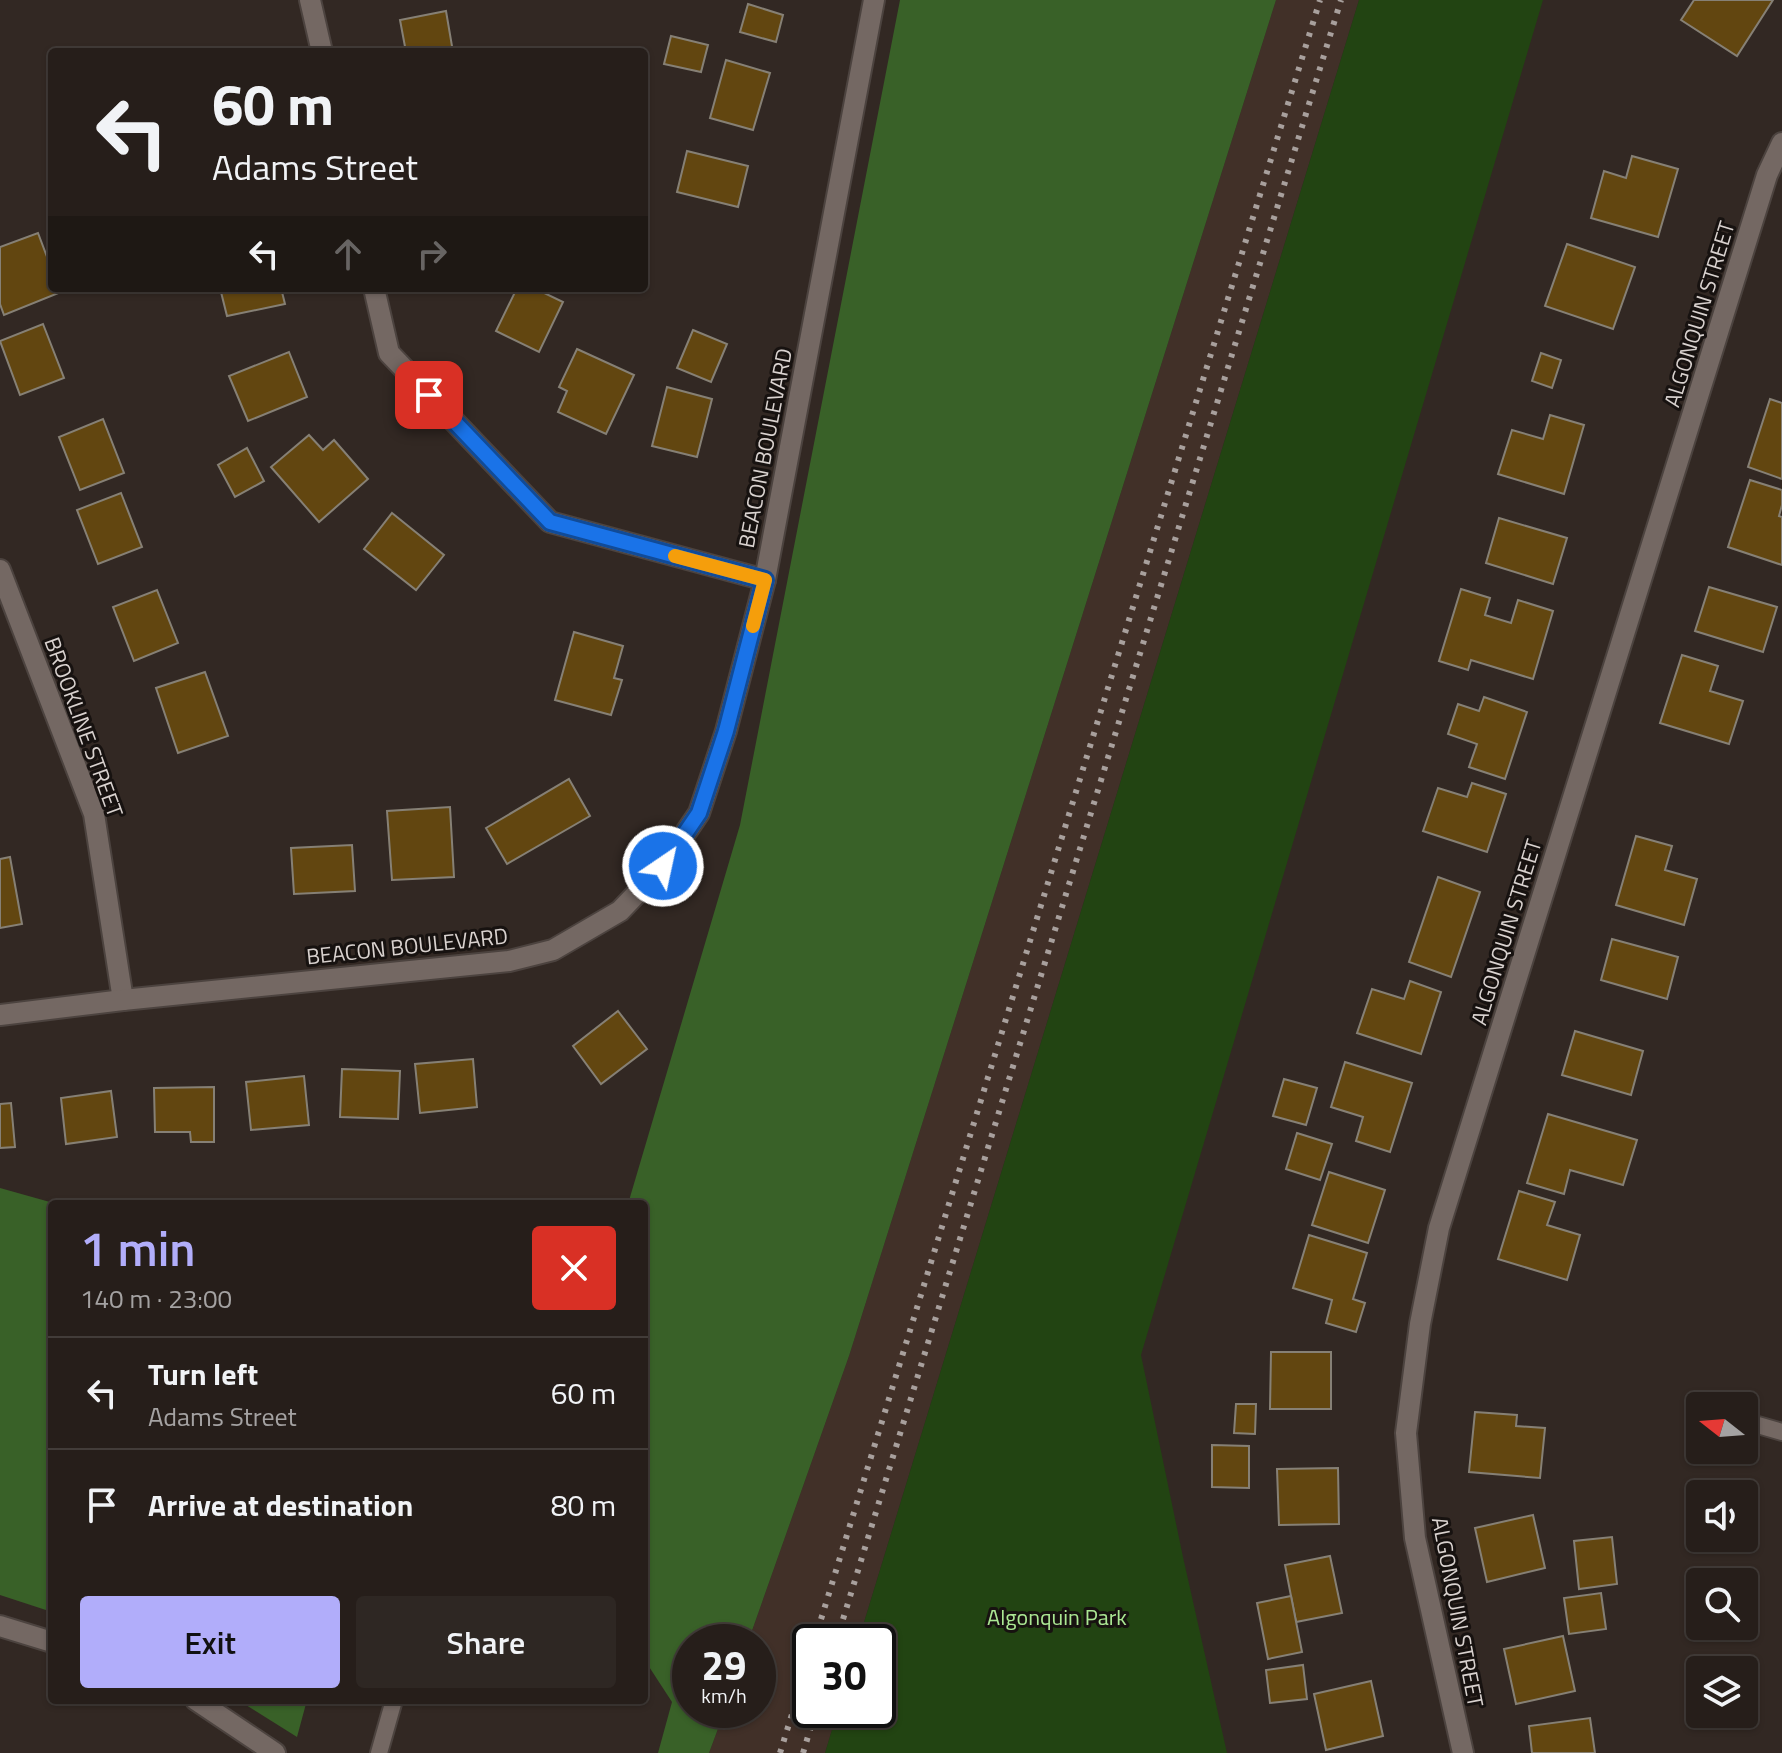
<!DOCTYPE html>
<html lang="en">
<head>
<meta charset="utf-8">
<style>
	:root { --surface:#261e1a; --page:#2e2723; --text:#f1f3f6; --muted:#a4a2a2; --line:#423c39; --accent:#b1adfa }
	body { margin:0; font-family:"Titillium Web",sans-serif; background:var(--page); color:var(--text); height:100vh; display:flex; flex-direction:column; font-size:30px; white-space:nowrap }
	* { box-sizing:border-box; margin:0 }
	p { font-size:26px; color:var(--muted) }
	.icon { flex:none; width:44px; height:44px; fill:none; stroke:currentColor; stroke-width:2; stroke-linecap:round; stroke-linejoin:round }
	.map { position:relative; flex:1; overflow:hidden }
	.side { position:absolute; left:48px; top:1200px; width:600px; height:504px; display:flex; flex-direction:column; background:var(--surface); border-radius:8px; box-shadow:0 2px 6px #0004,0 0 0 2px var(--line) }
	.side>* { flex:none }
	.banner { position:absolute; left:48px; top:48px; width:600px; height:244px; border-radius:8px; box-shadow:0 2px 6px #0004,0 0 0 2px var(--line); background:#261e1a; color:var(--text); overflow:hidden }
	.needle { width:52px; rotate:287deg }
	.fabs { position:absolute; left:1686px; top:1392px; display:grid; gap:16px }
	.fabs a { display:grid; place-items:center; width:72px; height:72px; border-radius:8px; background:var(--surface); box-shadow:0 2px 6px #0004,0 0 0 2px var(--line); font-size:40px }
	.speed { position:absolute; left:672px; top:1624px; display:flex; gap:16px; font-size:40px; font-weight:700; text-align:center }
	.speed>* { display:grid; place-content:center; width:104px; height:104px; border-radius:50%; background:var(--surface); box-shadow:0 2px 6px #0004,0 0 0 2px var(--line); line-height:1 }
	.speed small { font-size:20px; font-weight:400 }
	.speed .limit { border:4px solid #111; border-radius:12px; background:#fff; color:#111 }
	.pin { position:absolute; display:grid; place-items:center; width:68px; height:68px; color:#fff; margin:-34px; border-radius:16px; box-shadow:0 4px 12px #0006 }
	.me { position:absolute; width:88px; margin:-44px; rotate:34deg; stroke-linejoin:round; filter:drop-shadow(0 0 6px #0008) }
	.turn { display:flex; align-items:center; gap:28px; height:168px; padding:0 32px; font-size:36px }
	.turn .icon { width:104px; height:104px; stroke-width:2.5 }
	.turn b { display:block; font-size:56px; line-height:68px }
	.lanes { display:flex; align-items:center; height:76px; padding:0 32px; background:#0003; justify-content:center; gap:40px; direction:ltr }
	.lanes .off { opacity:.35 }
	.round { display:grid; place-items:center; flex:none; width:84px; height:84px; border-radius:8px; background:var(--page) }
	.headline { display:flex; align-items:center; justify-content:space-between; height:136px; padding:0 32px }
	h1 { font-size:48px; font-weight:600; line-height:60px; color:var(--accent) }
	.action { display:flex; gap:16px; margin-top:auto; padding:16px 32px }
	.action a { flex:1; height:92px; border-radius:8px; background:var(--accent); color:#111; font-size:32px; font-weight:600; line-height:92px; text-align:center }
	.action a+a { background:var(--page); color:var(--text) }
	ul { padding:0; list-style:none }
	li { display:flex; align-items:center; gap:24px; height:112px; padding:0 32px; border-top:2px solid var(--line) }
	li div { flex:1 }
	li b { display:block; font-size:30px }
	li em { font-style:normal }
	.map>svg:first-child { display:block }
	.built { fill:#413028 }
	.green { fill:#224412 }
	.forest { fill:#396128 }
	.building { fill:#624610; stroke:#868075; stroke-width:2 }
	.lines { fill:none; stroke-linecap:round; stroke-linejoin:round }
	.service-casing { stroke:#4c433f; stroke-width:20 }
	.minor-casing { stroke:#4c433f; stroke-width:24 }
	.service { stroke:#746863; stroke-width:16 }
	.minor { stroke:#746863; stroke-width:20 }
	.rail { stroke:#a8a09d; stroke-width:6; stroke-dasharray:4 8; stroke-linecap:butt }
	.route-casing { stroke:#114b97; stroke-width:20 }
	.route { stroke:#1a73e8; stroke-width:14 }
	.slow { stroke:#f59e0b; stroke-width:14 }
	.labels { text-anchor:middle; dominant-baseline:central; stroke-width:6; stroke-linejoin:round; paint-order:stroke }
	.street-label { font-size:22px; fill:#d9d2cf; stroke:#171210 }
	.park-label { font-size:22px; fill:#abe793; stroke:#171210 }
</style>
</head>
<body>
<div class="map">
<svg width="1782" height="1753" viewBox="0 0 1782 1753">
	<rect width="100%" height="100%" fill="#322823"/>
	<path class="built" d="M 1276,0 L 1359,0 L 858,1642 L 810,1642 L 810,1710 L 838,1710 L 825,1753 L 709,1753 L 725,1710 L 758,1710 L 758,1642 L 748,1642 L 849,1356 Z"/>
	<path class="green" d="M 1359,0 L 1543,0 L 1141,1355 L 1183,1557 L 1227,1753 L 825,1753 L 838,1710 L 878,1710 L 878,1642 L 858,1642 Z"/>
	<g class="forest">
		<path d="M 900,0 L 1276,0 L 849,1356 L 748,1642 L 690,1642 L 690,1710 L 725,1710 L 709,1753 L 658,1753 L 672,1702 L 644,1659 L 644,1204 L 628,1204 L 740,825 Z"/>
		<path d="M 0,1188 L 57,1204 L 52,1204 L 52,1612 L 0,1595 Z"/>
		<path d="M 238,1700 L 307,1700 L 297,1737 Z"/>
	</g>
	<g class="building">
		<path d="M 1694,0 L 1773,0 L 1737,56 L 1681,20 Z"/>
		<path d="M 748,4 L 783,15 L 776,42 L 740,32 Z"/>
		<path d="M 446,11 L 453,52 L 406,52 L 400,20 Z"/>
		<path d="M 671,36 L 708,45 L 701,72 L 664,64 Z"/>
		<path d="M 726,60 L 770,73 L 753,130 L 710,118 Z"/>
		<path d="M 687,151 L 748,166 L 738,207 L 677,192 Z"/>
		<path d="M 1632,156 L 1678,169 L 1658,237 L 1591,218 L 1604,171 L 1626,178 Z"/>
		<path d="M 38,233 L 52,270 L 52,288 L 59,288 L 61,292 L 4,315 L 0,304 L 0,247 Z"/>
		<path d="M 1567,244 L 1635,267 L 1613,329 L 1545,306 Z"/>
		<path d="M 220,288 L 281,288 L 285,304 L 227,316 Z"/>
		<path d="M 517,288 L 534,288 L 563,302 L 539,352 L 496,331 Z"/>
		<path d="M 43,324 L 64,378 L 20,395 L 0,341 Z"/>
		<path d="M 693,330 L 727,344 L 711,382 L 677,368 Z"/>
		<path d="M 577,349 L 634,375 L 606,434 L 558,412 L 567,391 L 559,387 Z"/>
		<path d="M 289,352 L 307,397 L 248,421 L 229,376 Z"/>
		<path d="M 1541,353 L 1561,360 L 1552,388 L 1532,381 Z"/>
		<path d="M 667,387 L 712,399 L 697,457 L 652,446 Z"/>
		<path d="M 1770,399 L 1782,403 L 1782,479 L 1748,467 Z"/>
		<path d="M 1550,415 L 1584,425 L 1564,494 L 1498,474 L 1512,430 L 1543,439 Z"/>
		<path d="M 103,419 L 124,473 L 80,490 L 59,437 Z"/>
		<path d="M 309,435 L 323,450 L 334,440 L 368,479 L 319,522 L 271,467 Z"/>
		<path d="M 247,448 L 264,481 L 235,497 L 218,465 Z"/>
		<path d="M 1750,480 L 1782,490 L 1782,505 L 1779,516 L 1782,517 L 1782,565 L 1728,547 Z"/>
		<path d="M 121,493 L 142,547 L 98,564 L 77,510 Z"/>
		<path d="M 392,513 L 444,555 L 416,590 L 364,549 Z"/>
		<path d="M 1499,518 L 1567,538 L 1553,584 L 1486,563 Z"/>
		<path d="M 1709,587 L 1777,607 L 1763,652 L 1695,631 Z"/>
		<path d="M 1461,589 L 1490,598 L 1485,615 L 1511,623 L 1518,600 L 1553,611 L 1533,679 L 1471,660 L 1468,670 L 1439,661 Z"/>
		<path d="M 157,590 L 178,643 L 134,661 L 113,607 Z"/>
		<path d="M 574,632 L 623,646 L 614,678 L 622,680 L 611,715 L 555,700 Z"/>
		<path d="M 1682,655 L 1718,666 L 1710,691 L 1743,701 L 1729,744 L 1660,723 Z"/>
		<path d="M 205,672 L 228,736 L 178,753 L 156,688 Z"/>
		<path d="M 1484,697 L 1527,712 L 1505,779 L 1469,767 L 1477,744 L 1448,734 L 1458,704 L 1479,711 Z"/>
		<path d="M 569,779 L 590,816 L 507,864 L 486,828 Z"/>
		<path d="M 1472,783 L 1506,794 L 1487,852 L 1423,831 L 1438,788 L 1467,797 Z"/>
		<path d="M 450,807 L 454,877 L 392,880 L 387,811 Z"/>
		<path d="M 1636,836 L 1672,846 L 1665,870 L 1697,879 L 1684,925 L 1616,905 Z"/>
		<path d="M 352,845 L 355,891 L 294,894 L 291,848 Z"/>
		<path d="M 10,857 L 22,924 L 0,928 L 0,859 Z"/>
		<path d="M 1438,877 L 1480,892 L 1451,977 L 1409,962 Z"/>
		<path d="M 1612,939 L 1678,957 L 1667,999 L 1601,980 Z"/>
		<path d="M 1410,981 L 1441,992 L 1421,1054 L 1357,1033 L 1372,989 L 1404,999 Z"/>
		<path d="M 618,1011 L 647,1049 L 601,1084 L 573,1046 Z"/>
		<path d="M 1575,1031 L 1643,1051 L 1631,1095 L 1562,1075 Z"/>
		<path d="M 473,1059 L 477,1107 L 420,1113 L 415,1064 Z"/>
		<path d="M 1345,1062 L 1412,1083 L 1390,1152 L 1356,1141 L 1363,1117 L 1331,1107 Z"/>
		<path d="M 342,1069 L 400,1071 L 398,1119 L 340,1117 Z"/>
		<path d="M 304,1076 L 309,1125 L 251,1130 L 246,1082 Z"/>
		<path d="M 1284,1079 L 1317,1088 L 1306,1125 L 1273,1116 Z"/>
		<path d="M 214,1087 L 214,1142 L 191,1142 L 190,1132 L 155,1132 L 154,1088 Z"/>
		<path d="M 111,1091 L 117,1137 L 66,1144 L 61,1098 Z"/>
		<path d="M 11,1103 L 15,1147 L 0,1148 L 0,1104 Z"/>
		<path d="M 1548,1114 L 1637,1140 L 1623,1185 L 1570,1170 L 1564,1194 L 1527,1183 Z"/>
		<path d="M 1297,1133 L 1332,1144 L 1320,1180 L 1286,1169 Z"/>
		<path d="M 1329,1172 L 1385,1190 L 1368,1243 L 1312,1225 Z"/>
		<path d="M 1519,1191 L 1555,1202 L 1547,1225 L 1580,1235 L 1567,1280 L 1498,1259 Z"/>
		<path d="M 1309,1235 L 1367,1253 L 1353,1299 L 1365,1303 L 1356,1332 L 1326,1323 L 1332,1300 L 1293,1288 Z"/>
		<path d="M 1271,1352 L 1331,1352 L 1331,1409 L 1270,1409 Z"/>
		<path d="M 1236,1404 L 1256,1404 L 1255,1434 L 1234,1433 Z"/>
		<path d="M 1475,1412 L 1517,1415 L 1516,1426 L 1545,1428 L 1540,1478 L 1469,1472 Z"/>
		<path d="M 1212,1445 L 1249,1446 L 1249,1488 L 1212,1487 Z"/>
		<path d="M 1338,1468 L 1339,1524 L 1279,1525 L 1277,1469 Z"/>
		<path d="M 1533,1515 L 1545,1568 L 1487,1582 L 1475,1528 Z"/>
		<path d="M 1612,1537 L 1617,1584 L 1579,1589 L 1574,1541 Z"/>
		<path d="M 1330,1556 L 1342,1613 L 1296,1622 L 1285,1565 Z"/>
		<path d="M 1601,1593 L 1606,1629 L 1569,1634 L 1564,1598 Z"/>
		<path d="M 1291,1596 L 1302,1652 L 1268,1659 L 1257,1603 Z"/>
		<path d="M 1563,1636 L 1575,1691 L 1516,1704 L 1504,1649 Z"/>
		<path d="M 1303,1665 L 1307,1699 L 1270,1703 L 1266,1670 Z"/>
		<path d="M 1371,1681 L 1383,1736 L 1326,1750 L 1314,1694 Z"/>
		<path d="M 1590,1718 L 1595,1753 L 1532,1753 L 1529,1726 Z"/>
	</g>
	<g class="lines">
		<g class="service-casing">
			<g id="service">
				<path d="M 1696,1408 L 1700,1410"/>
				<path d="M 1744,1421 L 1782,1432"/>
				<path d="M 379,1753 L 394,1700"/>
			</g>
		</g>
		<g class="minor-casing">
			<g id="minor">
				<path d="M 310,0 L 322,52"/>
				<path d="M 374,288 L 389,353 L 550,522 L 765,580"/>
				<path d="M 0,570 L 94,814 L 123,1000"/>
				<path d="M 0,1015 L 123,1000 L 509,961 L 553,950 L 620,911 L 663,866 L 699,813 L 726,731 L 765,580 L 874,0"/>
				<path d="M 0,1626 L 52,1642"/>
				<path d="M 196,1700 L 275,1753"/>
				<path d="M 1463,1753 L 1415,1538 L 1406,1433 L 1420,1324 L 1439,1228 L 1767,175 L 1782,143"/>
			</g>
		</g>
		<use href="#service" class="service"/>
		<use href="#minor" class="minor"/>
		<g class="rail">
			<path d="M 814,1642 L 1320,0"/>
			<path d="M 836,1642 L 1341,0"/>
			<path d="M 780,1753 L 810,1656"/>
			<path d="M 803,1753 L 816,1710"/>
		</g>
	</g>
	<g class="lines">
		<g class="route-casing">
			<path id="route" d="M 429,395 L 550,522 L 765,580 L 726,731 L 699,813 L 663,866"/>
		</g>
		<use href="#route" class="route"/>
		<path class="slow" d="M 675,556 L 765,580 L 753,626"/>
	</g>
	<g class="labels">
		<g class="street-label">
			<text transform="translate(1699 314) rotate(-73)">ALGONQUIN STREET</text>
			<text transform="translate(765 448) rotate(-79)">BEACON BOULEVARD</text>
			<text transform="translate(84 727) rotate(70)">BROOKLINE STREET</text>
			<text transform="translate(1506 932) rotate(-73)">ALGONQUIN STREET</text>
			<text transform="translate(407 946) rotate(-6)">BEACON BOULEVARD</text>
			<text transform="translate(1458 1612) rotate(79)">ALGONQUIN STREET</text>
		</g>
		<g class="park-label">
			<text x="1057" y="1617">Algonquin Park</text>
		</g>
	</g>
</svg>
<div class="fabs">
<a><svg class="needle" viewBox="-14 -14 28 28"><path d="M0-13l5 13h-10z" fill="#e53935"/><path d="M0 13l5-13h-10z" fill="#a4a2a2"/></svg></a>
<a><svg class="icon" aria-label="sound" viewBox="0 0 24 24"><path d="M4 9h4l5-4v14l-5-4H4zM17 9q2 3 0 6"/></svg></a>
<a><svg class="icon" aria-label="search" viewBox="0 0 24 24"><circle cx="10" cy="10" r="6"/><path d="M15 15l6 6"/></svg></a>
<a><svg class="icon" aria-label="layers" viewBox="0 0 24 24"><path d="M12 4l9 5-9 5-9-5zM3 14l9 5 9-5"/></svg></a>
</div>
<div class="speed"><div>29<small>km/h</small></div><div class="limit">30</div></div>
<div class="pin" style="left:429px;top:395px;background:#d93025"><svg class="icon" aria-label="arrive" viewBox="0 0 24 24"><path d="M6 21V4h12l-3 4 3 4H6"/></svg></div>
<svg class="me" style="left:663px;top:866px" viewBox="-20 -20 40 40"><circle r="17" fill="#1a73e8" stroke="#fff" stroke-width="3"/><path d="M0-11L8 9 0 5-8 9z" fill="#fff"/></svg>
<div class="banner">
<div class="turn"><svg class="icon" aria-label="left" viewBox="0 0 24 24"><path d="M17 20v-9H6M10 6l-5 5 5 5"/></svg><div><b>60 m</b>Adams Street</div></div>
<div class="lanes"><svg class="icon" aria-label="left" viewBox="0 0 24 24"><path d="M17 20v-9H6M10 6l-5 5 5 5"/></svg><svg class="icon off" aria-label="ahead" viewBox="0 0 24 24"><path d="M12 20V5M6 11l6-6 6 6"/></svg><svg class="icon off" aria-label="right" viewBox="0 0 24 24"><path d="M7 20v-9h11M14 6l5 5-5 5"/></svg></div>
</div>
<section class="side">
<div class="headline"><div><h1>1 min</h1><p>140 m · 23:00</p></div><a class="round" style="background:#d93025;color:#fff"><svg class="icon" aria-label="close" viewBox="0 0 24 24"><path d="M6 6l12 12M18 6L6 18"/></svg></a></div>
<ul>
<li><svg class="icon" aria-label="left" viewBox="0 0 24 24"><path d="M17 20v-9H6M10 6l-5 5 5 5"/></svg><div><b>Turn left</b><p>Adams Street</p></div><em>60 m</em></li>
<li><svg class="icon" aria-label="arrive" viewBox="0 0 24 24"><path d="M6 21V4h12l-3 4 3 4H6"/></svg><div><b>Arrive at destination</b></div><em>80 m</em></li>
</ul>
<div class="action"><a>Exit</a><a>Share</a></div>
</section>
</div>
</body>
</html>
